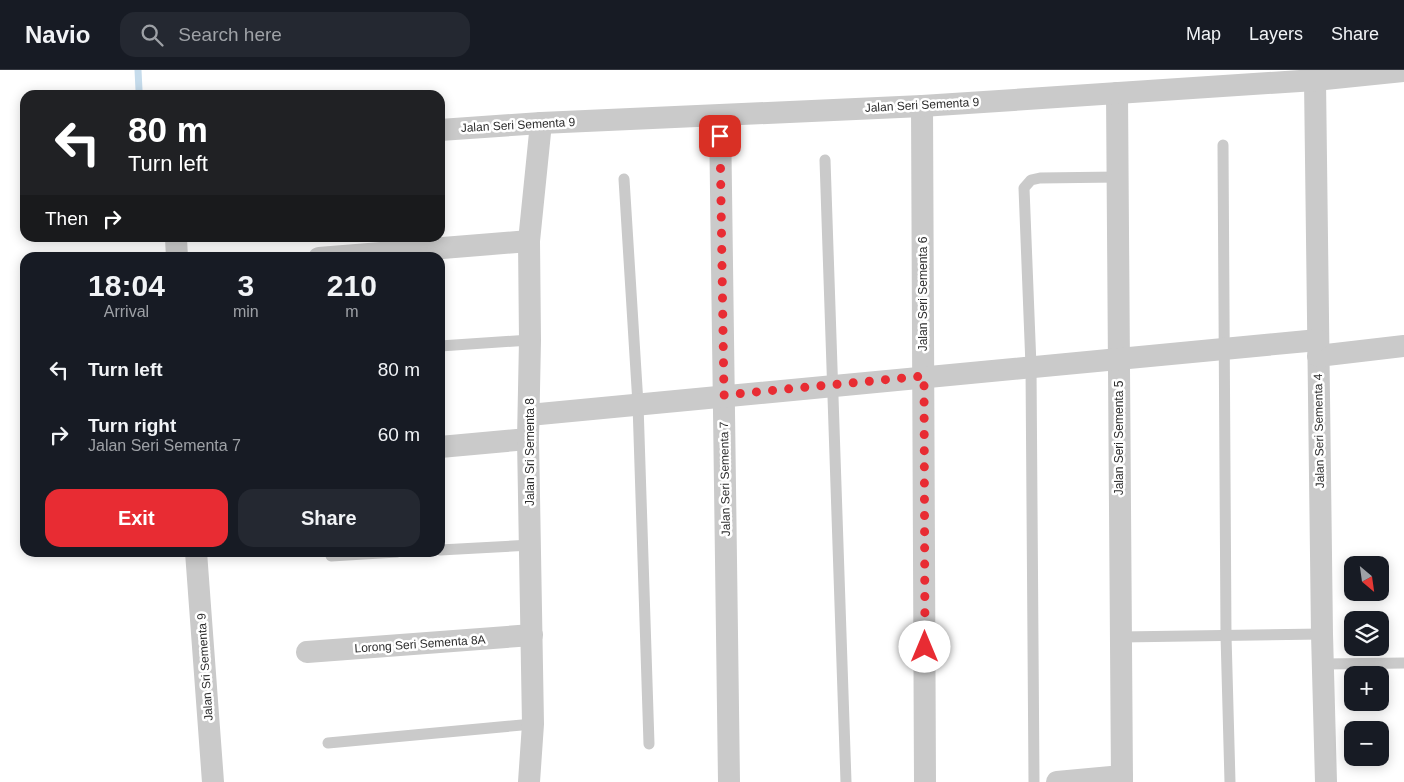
<!DOCTYPE html>
<html lang="en">
<head>
<meta charset="utf-8">
<style>
	:root { --surface:#171b24; --page:#242831; --text:#f1f3f6; --muted:#9ea1a6; --line:#363941; --accent:#e82c33 }
	body { margin:0; font-family:Arial,sans-serif; background:var(--page); color:var(--text); height:100vh; display:flex; flex-direction:column; font-size:19px; white-space:nowrap }
	* { box-sizing:border-box; margin:0 }
	p { font-size:16px; color:var(--muted) }
	.icon { flex:none; width:28px; height:28px; fill:none; stroke:currentColor; stroke-width:2; stroke-linecap:round; stroke-linejoin:round }
	.map { position:relative; flex:1; overflow:hidden }
	.drawer { position:absolute; left:20px; top:182px; width:425px; height:305px; display:flex; flex-direction:column; background:var(--surface); border-radius:15px; box-shadow:0 2px 12px #0003 }
	.drawer>* { flex:none }
	.guide { position:absolute; left:20px; top:20px; width:425px; height:152px; border-radius:15px; box-shadow:0 2px 12px #0003; background:#202124; color:#fff; overflow:hidden }
	.needle { width:32px; rotate:151deg }
	.fabs { position:absolute; left:1344px; top:486px; display:grid; gap:10px }
	.fabs a { display:grid; place-items:center; width:45px; height:45px; border-radius:10px; background:var(--surface); box-shadow:0 2px 12px #0003; font-size:25px }
	.pin { position:absolute; display:grid; place-items:center; width:42px; height:42px; color:#fff; margin:-21px; border-radius:10px; box-shadow:0 2px 8px #0006 }
	.me { position:absolute; width:55px; margin:-28px; rotate:0deg; stroke-linejoin:round; filter:drop-shadow(0 0 4px #0008) }
	.turn { display:flex; align-items:center; gap:18px; height:105px; padding:0 25px; font-size:22px }
	.turn .icon { width:65px; height:65px; stroke-width:2.5 }
	.turn b { display:block; font-size:35px; line-height:42px }
	.then { display:flex; align-items:center; height:48px; padding:0 25px; background:#0003; gap:10px; font-size:19px }
	.eta { display:flex; justify-content:space-evenly; align-items:center; height:85px; text-align:center }
	.eta b { font-size:30px; font-weight:800; line-height:35px }
	.primary-button { display:flex; gap:10px; margin-top:auto; padding:10px 25px }
	.primary-button a { flex:1; height:58px; border-radius:15px; background:var(--accent); color:#fff; font-size:20px; font-weight:800; line-height:58px; text-align:center }
	.primary-button a+a { background:var(--page); color:var(--text) }
	ul { padding:0; list-style:none }
	li { display:flex; align-items:center; gap:15px; height:65px; padding:0 25px }
	li div { flex:1 }
	li b { display:block; font-size:19px }
	li em { font-style:normal }
	header { display:flex; align-items:center; gap:30px; box-sizing:border-box; height:70px; padding:0 25px; background:var(--surface); border-bottom:1px solid var(--line) }
	header strong { font-size:24px }
	nav { display:flex; gap:28px; margin-inline-start:auto; font-size:18px }
	.search { width:350px; height:45px; background:var(--page); display:flex; align-items:center; gap:12px; box-sizing:border-box; padding:0 18px; border-radius:15px; color:var(--muted); font-size:19px }
	.map>svg:first-child { display:block }
	.lines { fill:none; stroke-linecap:round; stroke-linejoin:round }
	.stream { stroke:#c6dcec; stroke-width:7 }
	.service { stroke:#cacaca; stroke-width:11 }
	.minor { stroke:#cacaca; stroke-width:22 }
	.route { stroke:#e82c33; stroke-width:9; stroke-dasharray:0 16.2 }
	.labels { text-anchor:middle; dominant-baseline:central; stroke-width:5; stroke-linejoin:round; paint-order:stroke }
	.street-label { font-size:12px; fill:#2d2d2d; stroke:#fff }
</style>
</head>
<body>
<header>
<strong>Navio</strong>
<div class="search"><svg class="icon" aria-label="search" viewBox="0 0 24 24"><circle cx="10" cy="10" r="6"/><path d="M15 15l6 6"/></svg>Search here</div>
<nav><a>Map</a><a>Layers</a><a>Share</a></nav>
</header>
<div class="map">
<svg width="1404" height="712" viewBox="0 0 1404 712">
	<rect width="100%" height="100%" fill="#fff"/>
	<g class="lines">
		<path class="stream" d="M 138,0 L 139,20"/>
		<g class="service">
			<path d="M 1223,75 L 1226,565 L 1230,712"/>
			<path d="M 825,90 L 846,712"/>
			<path d="M 624,109 L 638,334 L 649,674"/>
			<path d="M 440,276 L 530,270"/>
			<path d="M 440,480 L 531,475"/>
			<path d="M 331,486 L 397,482"/>
			<path d="M 1121,567 L 1322,564"/>
			<path d="M 1324,594 L 1404,593"/>
			<path d="M 328,673 L 533,654"/>
			<path d="M 1034,712 L 1031,296 L 1024,118 L 1031,110 L 1040,108 L 1118,107"/>
		</g>
		<g class="minor">
			<path d="M 1315,10 L 1322,564 L 1326,712"/>
			<path d="M 1117,23 L 1122,712"/>
			<path d="M 922,36 L 925,712"/>
			<path d="M 720,46 L 729,712"/>
			<path d="M 440,60 L 541,53 L 922,36 L 1315,10 L 1404,1"/>
			<path d="M 176,168 L 177,188"/>
			<path d="M 319,188 L 529,171"/>
			<path d="M 1318,286 L 1404,276"/>
			<path d="M 529,345 L 1318,270"/>
			<path d="M 440,377 L 528,369"/>
			<path d="M 196,482 L 213,712"/>
			<path d="M 307,582 L 532,565"/>
			<path d="M 529,712 L 533,654 L 528,369 L 530,270 L 529,171 L 541,53"/>
			<path d="M 1057,712 L 1122,706"/>
		</g>
	</g>
	<g class="lines">
		<path class="route" d="M 720,66 L 724,325 L 924,306 L 925,577"/>
	</g>
	<g class="labels">
		<g class="street-label">
			<text transform="translate(922 35) rotate(-3)">Jalan Seri Sementa 9</text>
			<text transform="translate(518 55) rotate(-3)">Jalan Seri Sementa 9</text>
			<text transform="translate(923 224) rotate(-90)">Jalan Seri Sementa 6</text>
			<text transform="translate(1319 361) rotate(-91)">Jalan Seri Sementa 4</text>
			<text transform="translate(1119 368) rotate(-90)">Jalan Seri Sementa 5</text>
			<text transform="translate(530 382) rotate(-90)">Jalan Sri Sementa 8</text>
			<text transform="translate(725 409) rotate(-91)">Jalan Seri Sementa 7</text>
			<text transform="translate(420 574) rotate(-4)">Lorong Seri Sementa 8A</text>
			<text transform="translate(205 597) rotate(-94)">Jalan Sri Sementa 9</text>
		</g>
	</g>
</svg>
<div class="fabs">
<a><svg class="needle" viewBox="-14 -14 28 28"><path d="M0-13l5 13h-10z" fill="#e53935"/><path d="M0 13l5-13h-10z" fill="#9ea1a6"/></svg></a>
<a><svg class="icon" aria-label="layers" viewBox="0 0 24 24"><path d="M12 4l9 5-9 5-9-5zM3 14l9 5 9-5"/></svg></a>
<a>+</a>
<a>−</a>
</div>
<div class="pin" style="left:720px;top:66px;background:#d93025"><svg class="icon" aria-label="arrive" viewBox="0 0 24 24"><path d="M6 21V4h12l-3 4 3 4H6"/></svg></div>
<svg class="me" style="left:925px;top:577px" viewBox="-20 -20 40 40"><circle r="19" fill="#fff"/><path d="M0-13L10 11 0 6-10 11z" fill="#e82c33"/></svg>
<div class="guide">
<div class="turn"><svg class="icon" aria-label="left" viewBox="0 0 24 24"><path d="M17 20v-9H6M10 6l-5 5 5 5"/></svg><div><b>80 m</b>Turn left</div></div>
<div class="then">Then<svg class="icon" aria-label="right" viewBox="0 0 24 24"><path d="M7 20v-9h11M14 6l5 5-5 5"/></svg></div>
</div>
<section class="drawer">
<div class="eta">
<div><b>18:04</b><p>Arrival</p></div>
<div><b>3</b><p>min</p></div>
<div><b>210</b><p>m</p></div>
</div>
<ul>
<li><svg class="icon" aria-label="left" viewBox="0 0 24 24"><path d="M17 20v-9H6M10 6l-5 5 5 5"/></svg><div><b>Turn left</b></div><em>80 m</em></li>
<li><svg class="icon" aria-label="right" viewBox="0 0 24 24"><path d="M7 20v-9h11M14 6l5 5-5 5"/></svg><div><b>Turn right</b><p>Jalan Seri Sementa 7</p></div><em>60 m</em></li>
</ul>
<div class="primary-button"><a>Exit</a><a>Share</a></div>
</section>
</div>
</body>
</html>
